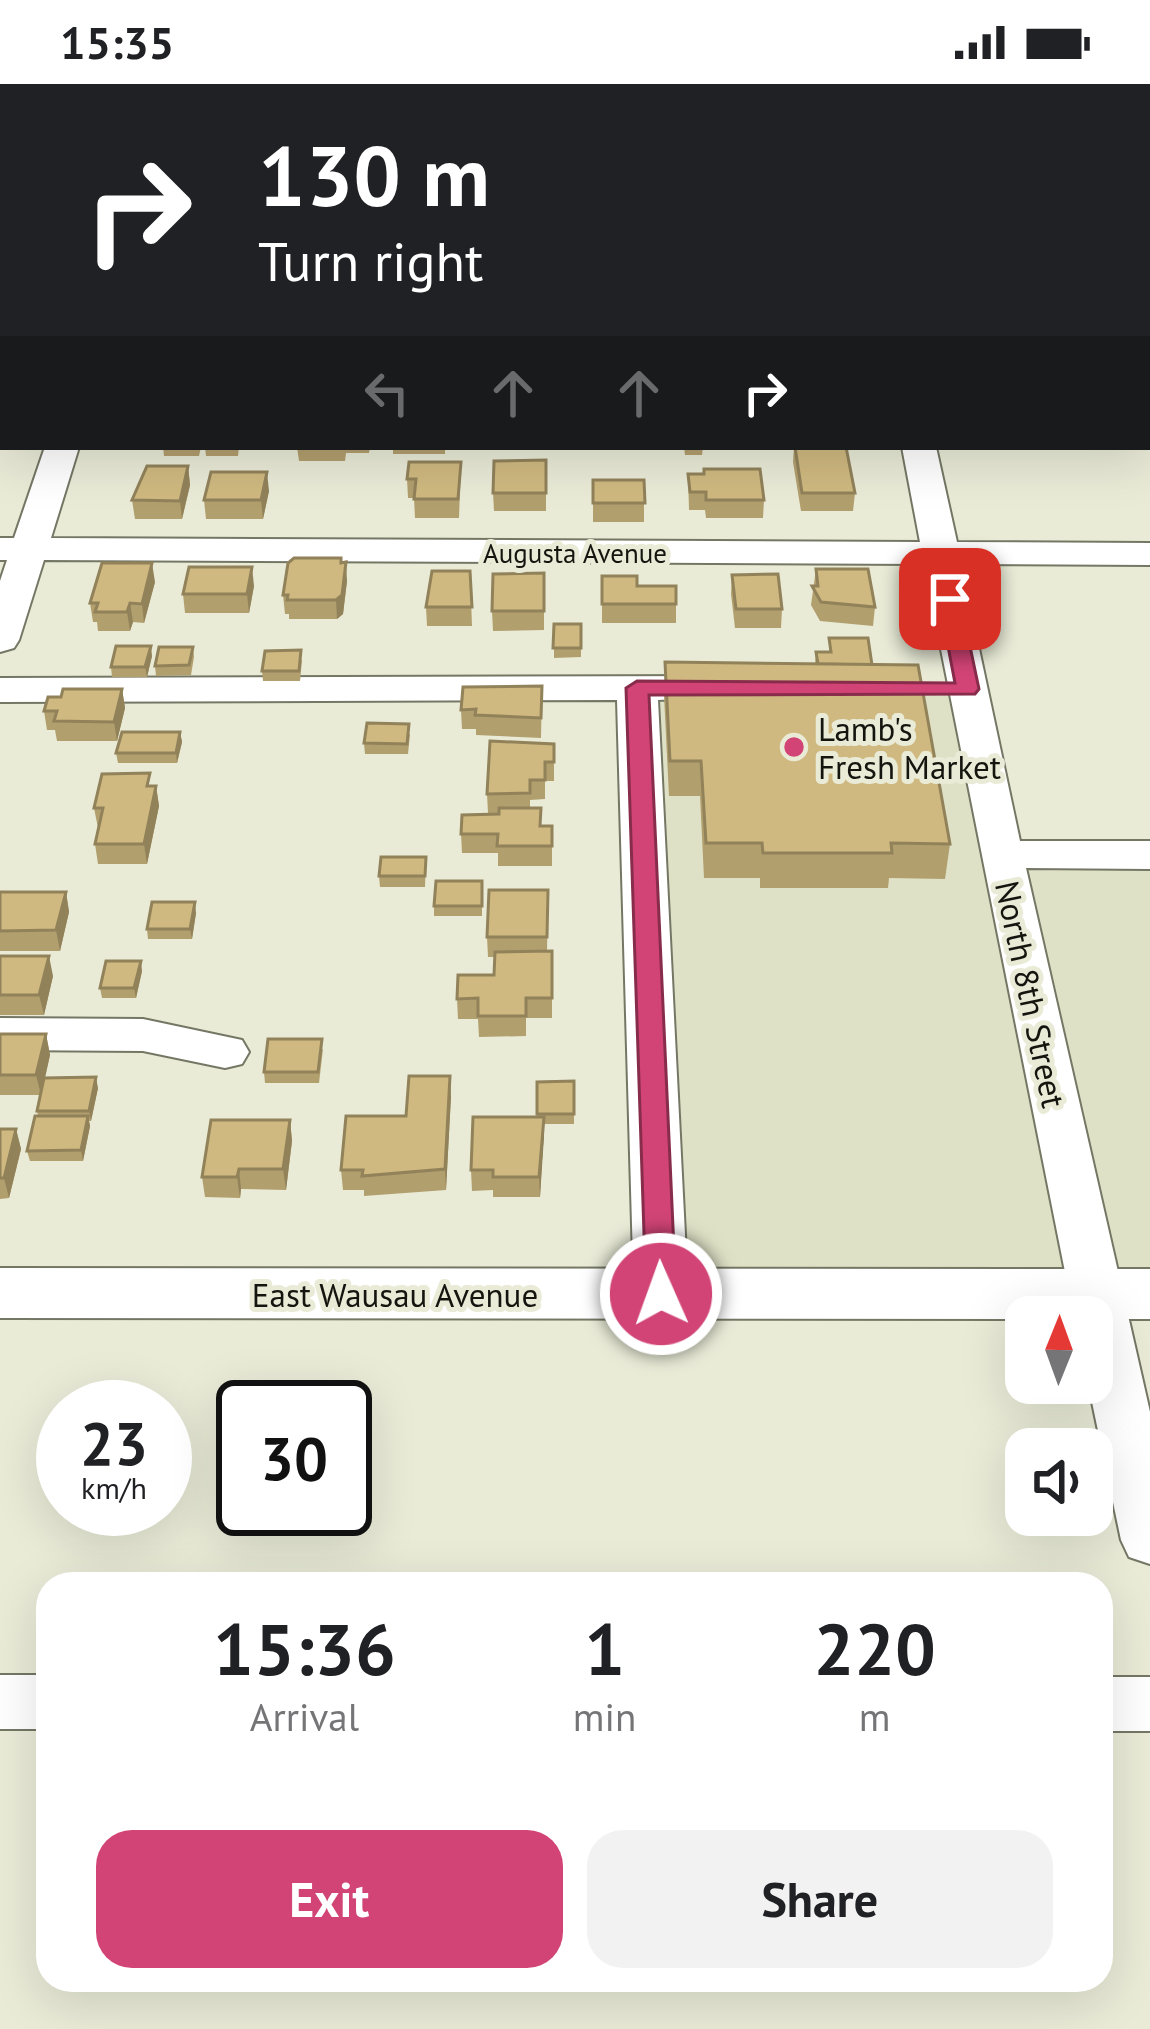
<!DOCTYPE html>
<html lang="en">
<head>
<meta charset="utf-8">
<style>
	:root { --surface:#fff; --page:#f2f2f2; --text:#202124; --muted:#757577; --accent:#d14475 }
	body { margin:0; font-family:"PT Sans",sans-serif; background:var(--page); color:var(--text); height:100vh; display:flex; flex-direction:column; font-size:45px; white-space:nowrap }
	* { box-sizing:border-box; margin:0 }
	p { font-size:39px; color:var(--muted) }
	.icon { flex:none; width:66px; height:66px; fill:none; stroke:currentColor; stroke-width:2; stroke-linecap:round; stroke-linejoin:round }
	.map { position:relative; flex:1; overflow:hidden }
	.drawer { position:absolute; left:36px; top:1488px; width:1077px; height:420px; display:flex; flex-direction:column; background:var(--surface); border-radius:36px; box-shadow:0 12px 48px #0002 }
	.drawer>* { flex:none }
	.guide { position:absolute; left:0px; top:0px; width:1152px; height:366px; box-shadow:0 12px 48px #0002; background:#202124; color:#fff; overflow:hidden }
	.needle { width:78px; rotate:1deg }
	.controls { position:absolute; left:1005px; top:1212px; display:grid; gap:24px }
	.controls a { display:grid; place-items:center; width:108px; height:108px; border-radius:24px; background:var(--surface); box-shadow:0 12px 48px #0002; font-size:60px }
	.speed { position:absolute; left:36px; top:1296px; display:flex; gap:24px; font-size:60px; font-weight:700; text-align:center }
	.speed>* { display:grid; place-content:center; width:156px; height:156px; border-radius:50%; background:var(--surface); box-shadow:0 12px 48px #0002; line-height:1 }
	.speed small { font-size:30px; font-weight:400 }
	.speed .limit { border:6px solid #111; border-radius:18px; background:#fff; color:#111 }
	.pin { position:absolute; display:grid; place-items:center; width:102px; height:102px; color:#fff; margin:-51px; border-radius:24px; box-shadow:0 6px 18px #0006 }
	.me { position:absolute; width:132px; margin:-66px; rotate:358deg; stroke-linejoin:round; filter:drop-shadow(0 0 9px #0008) }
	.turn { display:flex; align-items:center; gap:42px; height:252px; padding:0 60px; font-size:54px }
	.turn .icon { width:156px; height:156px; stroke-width:2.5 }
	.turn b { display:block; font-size:84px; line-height:102px }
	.lanes { display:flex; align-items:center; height:114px; padding:0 60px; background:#0003; justify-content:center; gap:60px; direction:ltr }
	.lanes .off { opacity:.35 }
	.eta { display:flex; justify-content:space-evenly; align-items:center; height:204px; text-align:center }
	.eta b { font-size:72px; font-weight:600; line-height:84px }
	.cta { display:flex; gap:24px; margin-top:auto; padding:24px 60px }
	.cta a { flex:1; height:138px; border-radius:36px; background:var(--accent); color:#fff; font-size:48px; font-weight:600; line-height:138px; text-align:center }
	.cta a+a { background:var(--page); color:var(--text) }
	.status { display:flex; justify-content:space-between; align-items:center; height:84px; padding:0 60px; background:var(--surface); direction:ltr }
	.status svg { height:33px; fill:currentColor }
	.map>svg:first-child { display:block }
	.built { fill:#dfe1c6 }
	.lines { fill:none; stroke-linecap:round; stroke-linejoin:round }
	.minor-casing { stroke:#757765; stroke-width:4 }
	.major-casing { stroke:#757765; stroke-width:4 }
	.minor { fill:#fff; fill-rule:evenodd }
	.major { fill:#fff; fill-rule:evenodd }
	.wall { fill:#b29f6e }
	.shaded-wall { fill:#91825a }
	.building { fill:#cfb980; stroke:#91825a; stroke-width:3 }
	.route { fill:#d14475; stroke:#882c4c; stroke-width:3 }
	.poi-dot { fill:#d14475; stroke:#e9ebd7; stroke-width:4.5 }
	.labels { text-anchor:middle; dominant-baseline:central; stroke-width:10; stroke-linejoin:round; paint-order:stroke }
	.far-street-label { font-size:27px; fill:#14150e; stroke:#e9ebd7 }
	.poi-label { font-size:33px; fill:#14150e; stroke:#e9ebd7; text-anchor:start }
	.street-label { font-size:33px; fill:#14150e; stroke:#e9ebd7 }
</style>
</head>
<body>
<div class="status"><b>15:35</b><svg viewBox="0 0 49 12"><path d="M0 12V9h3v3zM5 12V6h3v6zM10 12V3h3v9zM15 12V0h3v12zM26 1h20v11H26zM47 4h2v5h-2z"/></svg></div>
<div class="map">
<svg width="1150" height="1945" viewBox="0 0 1150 1945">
	<rect width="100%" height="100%" fill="#e9ebd7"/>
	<path class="built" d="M 636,605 L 964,606 L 1000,778 L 1150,778 L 1150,1208 L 654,1208 Z"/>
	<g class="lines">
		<g class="minor-casing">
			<g id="minor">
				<path d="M 829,0 L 855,0 L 856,3 L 830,3 Z"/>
				<rect x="0" y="67" width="3" height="18"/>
				<rect x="1149" y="68" width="1" height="18"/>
				<rect x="1149" y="226" width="1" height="20"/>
				<rect x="0" y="229" width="3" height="20"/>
				<rect x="0" y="335" width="3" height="20"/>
				<path d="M 45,363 L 79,363 L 51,454 L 920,458 L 902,363 L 936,363 L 957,458 L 1150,459 L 1150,481 L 961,480 L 1020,757 L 1150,757 L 1150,785 L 1026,784 L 1150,1328 L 1150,1480 L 1129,1473 L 1121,1456 L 1088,1299 L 1092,1299 L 1092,1233 L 1074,1233 L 924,480 L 44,476 L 19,556 L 14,564 L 0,568 L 0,497 L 7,476 L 0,476 L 0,454 L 14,454 Z"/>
				<path d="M 728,592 L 742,596 L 748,604 L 742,612 L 658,616 L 688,1210 L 680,1224 L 661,1230 L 642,1224 L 634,1210 L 617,616 L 0,618 L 0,594 Z"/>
				<path d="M 0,934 L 143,935 L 242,956 L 249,968 L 242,980 L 225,984 L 143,967 L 0,966 Z"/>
				<rect x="0" y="1591" width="48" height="54"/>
				<rect x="1101" y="1593" width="49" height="54"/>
			</g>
		</g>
		<g class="major-casing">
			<path id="major" d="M 0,1184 L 1150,1185 L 1150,1235 L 0,1234 Z"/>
		</g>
		<use href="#minor" class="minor"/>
		<use href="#major" class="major"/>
	</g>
	<g class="wall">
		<rect x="0" y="25" width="3" height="30"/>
		<rect x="0" y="246" width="3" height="45"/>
		<path d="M 163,363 L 201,363 L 199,372 L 164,372 Z"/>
		<path d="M 205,363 L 239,363 L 238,372 L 206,372 Z"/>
		<path d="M 297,363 L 370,363 L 369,369 L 346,369 L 345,377 L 299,377 Z"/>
		<rect x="393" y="363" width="52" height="7"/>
		<path d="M 684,363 L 703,363 L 702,371 L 685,371 Z"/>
		<path d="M 794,363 L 855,409 L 853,427 L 801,427 L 793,378 Z"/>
		<path d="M 546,376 L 546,427 L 494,427 L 493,409 Z"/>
		<path d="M 461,378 L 459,434 L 415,434 L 414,414 L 408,414 L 407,395 Z"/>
		<path d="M 188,382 L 190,401 L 182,435 L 135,435 L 132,416 Z"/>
		<path d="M 688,390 L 764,416 L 763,434 L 706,434 L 705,426 L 689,426 Z"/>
		<rect x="593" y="396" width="51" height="42"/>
		<path d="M 269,407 L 263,435 L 206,435 L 204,416 Z"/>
		<path d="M 342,479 L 347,497 L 343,530 L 337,535 L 289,535 L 289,530 L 285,530 L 283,511 Z"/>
		<path d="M 816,485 L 875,523 L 873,542 L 820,537 L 811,521 Z"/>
		<path d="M 470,487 L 472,542 L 427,542 L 426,523 Z"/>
		<path d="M 544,489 L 544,546 L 493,547 L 492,527 Z"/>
		<path d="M 732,491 L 782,525 L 781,544 L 735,544 L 731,510 Z"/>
		<path d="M 602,492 L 637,502 L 676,520 L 676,539 L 602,539 Z"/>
		<path d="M 155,498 L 144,539 L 133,538 L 130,547 L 98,547 L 97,538 L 93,538 L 90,519 Z"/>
		<path d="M 254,502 L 249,529 L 185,529 L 183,510 Z"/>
		<path d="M 554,540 L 581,540 L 581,573 L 554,574 Z"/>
		<path d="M 829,554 L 872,581 L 950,760 L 945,795 L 889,794 L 888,804 L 760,804 L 760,794 L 704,794 L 700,712 L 669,712 L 664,612 L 665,578 L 815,580 L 816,568 L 829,568 Z"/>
		<path d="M 193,563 L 194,573 L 191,591 L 156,592 L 155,582 Z"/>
		<path d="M 152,572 L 147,593 L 112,593 L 111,583 Z"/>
		<path d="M 302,576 L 300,597 L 263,597 L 262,587 Z"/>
		<path d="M 542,602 L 541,654 L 476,651 L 476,645 L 462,645 L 461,626 Z"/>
		<path d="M 122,605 L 125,624 L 117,657 L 57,657 L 55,646 L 47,646 L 44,627 L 61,613 Z"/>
		<path d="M 180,648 L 182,658 L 177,679 L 118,679 L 116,669 Z"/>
		<path d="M 410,650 L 408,670 L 365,670 L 364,659 Z"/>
		<path d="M 554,660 L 554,697 L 545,697 L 545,715 L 530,716 L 530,724 L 541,742 L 552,742 L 552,782 L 498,782 L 498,769 L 462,769 L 461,750 L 499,730 L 488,729 L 487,710 Z"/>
		<path d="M 152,702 L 156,702 L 159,722 L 147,780 L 98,780 L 95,760 L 98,744 L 94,724 Z"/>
		<path d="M 426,773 L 425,803 L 380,803 L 379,792 Z"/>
		<path d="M 482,797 L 482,832 L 434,832 L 434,822 Z"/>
		<path d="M 548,806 L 547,868 L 552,867 L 552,934 L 526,934 L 526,952 L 479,953 L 478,935 L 458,935 L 457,915 L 494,891 L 495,873 L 488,873 L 487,853 Z"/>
		<path d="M 0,808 L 66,808 L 69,828 L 60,867 L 0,867 Z"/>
		<path d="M 196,829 L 192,855 L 148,855 L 147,845 Z"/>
		<path d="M 0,872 L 53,892 L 44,931 L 0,931 Z"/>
		<path d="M 142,887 L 136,914 L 102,914 L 100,904 Z"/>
		<path d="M 0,950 L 46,950 L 50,971 L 45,994 L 98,1004 L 91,1037 L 89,1037 L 90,1042 L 83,1077 L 30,1077 L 27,1067 L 38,1032 L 37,1027 L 40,1011 L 0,1011 Z"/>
		<path d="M 323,965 L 319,999 L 265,999 L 264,988 Z"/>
		<path d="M 574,997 L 574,1040 L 544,1040 L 540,1113 L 493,1113 L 493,1106 L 472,1107 L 471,1086 L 537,1033 L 537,998 Z"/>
		<path d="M 451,1012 L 446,1106 L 364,1112 L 364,1106 L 343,1106 L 341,1086 L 406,1032 Z"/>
		<path d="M 290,1036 L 292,1057 L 286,1106 L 241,1105 L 240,1114 L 205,1113 L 202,1093 Z"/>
		<path d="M 0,1045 L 16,1045 L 21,1065 L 9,1114 L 0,1115 Z"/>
	</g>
	<g class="shaded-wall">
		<path d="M 188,382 L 190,401 L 182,435 L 180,417 Z"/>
		<path d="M 267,388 L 269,407 L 263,435 L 261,416 Z"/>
		<path d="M 346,478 L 347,497 L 343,530 L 337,535 L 336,516 Z"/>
		<path d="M 152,479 L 155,498 L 144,539 L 142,520 Z"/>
		<path d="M 252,483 L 254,502 L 249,529 L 247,510 Z"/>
		<path d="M 130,519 L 133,538 L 130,547 L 127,528 Z"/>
		<path d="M 151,562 L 152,572 L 147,593 L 145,583 Z"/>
		<path d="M 122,605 L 125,624 L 117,657 L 114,638 Z"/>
		<path d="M 180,648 L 182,658 L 177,679 L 176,669 Z"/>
		<path d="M 156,702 L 159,722 L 147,780 L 144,760 Z"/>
		<path d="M 66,808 L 69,828 L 60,867 L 56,846 Z"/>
		<path d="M 195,818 L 196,829 L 192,855 L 190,845 Z"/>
		<path d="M 49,872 L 53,892 L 44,931 L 39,911 Z"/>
		<path d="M 141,877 L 142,887 L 136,914 L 134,904 Z"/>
		<path d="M 46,950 L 50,971 L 41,1011 L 36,991 Z"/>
		<path d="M 450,992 L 451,1012 L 446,1106 L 445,1085 Z"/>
		<path d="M 96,993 L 98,1004 L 91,1037 L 89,1027 Z"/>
		<path d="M 88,1032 L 90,1042 L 83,1077 L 81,1066 Z"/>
		<path d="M 544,1033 L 544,1053 L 540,1113 L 539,1093 Z"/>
		<path d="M 290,1036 L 292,1057 L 286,1106 L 283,1085 Z"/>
		<path d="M 16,1045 L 21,1065 L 9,1114 L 4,1094 Z"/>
		<path d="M 239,1085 L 241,1105 L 240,1114 L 237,1093 Z"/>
	</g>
	<g class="building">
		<path d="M 321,0 L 354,0 L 354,3 L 320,3 Z"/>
		<path d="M 371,0 L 414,0 L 413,3 L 371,3 Z"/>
		<path d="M 0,85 L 3,85 L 3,96 L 0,103 Z"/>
		<rect x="0" y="246" width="3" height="27"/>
		<path d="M 795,363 L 846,363 L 855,409 L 802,409 Z"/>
		<path d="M 546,376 L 546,409 L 493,409 L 494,377 Z"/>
		<path d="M 409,378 L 461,378 L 458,415 L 414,415 L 416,395 L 407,395 Z"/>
		<path d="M 147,382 L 188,382 L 180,417 L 132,416 Z"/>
		<path d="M 704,385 L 760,385 L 764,416 L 706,416 L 706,408 L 690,408 L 688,390 L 704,390 Z"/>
		<path d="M 211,388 L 267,388 L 261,416 L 204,416 Z"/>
		<path d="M 593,396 L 644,396 L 645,419 L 593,419 Z"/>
		<path d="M 294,474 L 341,474 L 341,479 L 346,478 L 342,511 L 336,516 L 287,516 L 288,511 L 283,511 L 288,479 Z"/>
		<path d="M 102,479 L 152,479 L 142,520 L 130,519 L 127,528 L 95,528 L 98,519 L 90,519 Z"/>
		<path d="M 189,483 L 252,483 L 247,510 L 183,510 Z"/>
		<path d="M 816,485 L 868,485 L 875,523 L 821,518 L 812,502 L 818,502 Z"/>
		<path d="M 432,487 L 470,487 L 472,523 L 426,523 Z"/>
		<path d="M 544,489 L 544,527 L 492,527 L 493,490 Z"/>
		<path d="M 778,490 L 782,525 L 736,525 L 732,491 Z"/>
		<path d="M 602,492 L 637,492 L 637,502 L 676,502 L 676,520 L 602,520 Z"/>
		<path d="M 554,540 L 581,540 L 581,564 L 553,564 Z"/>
		<path d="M 829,554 L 868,554 L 872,581 L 818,580 L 816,568 L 831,568 Z"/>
		<path d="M 116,562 L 151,562 L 145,583 L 111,583 Z"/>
		<path d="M 159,563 L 193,563 L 189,581 L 155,582 Z"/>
		<path d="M 301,566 L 299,587 L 262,587 L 265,567 Z"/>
		<path d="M 665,578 L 918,581 L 950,760 L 891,759 L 892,769 L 763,769 L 762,759 L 706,759 L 701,677 L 670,677 Z"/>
		<path d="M 542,602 L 541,634 L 475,631 L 476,625 L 461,626 L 463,603 Z"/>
		<path d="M 63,605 L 122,605 L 114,638 L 54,637 L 57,627 L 44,627 L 48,613 L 61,613 Z"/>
		<path d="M 367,639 L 409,640 L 407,660 L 364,659 Z"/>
		<path d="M 122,648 L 180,648 L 176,669 L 116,669 Z"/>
		<path d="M 490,657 L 554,660 L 554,678 L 545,678 L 545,696 L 530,696 L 530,709 L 487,710 Z"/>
		<path d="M 150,689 L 147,702 L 156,702 L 144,760 L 95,760 L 103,724 L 94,724 L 102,690 Z"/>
		<path d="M 499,724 L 541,724 L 540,742 L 552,742 L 552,762 L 497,762 L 498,750 L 461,750 L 462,731 L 499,730 Z"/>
		<path d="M 381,773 L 426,773 L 425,792 L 379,792 Z"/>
		<path d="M 436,797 L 482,797 L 482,822 L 434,822 Z"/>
		<path d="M 489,806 L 548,806 L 547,853 L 487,853 Z"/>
		<path d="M 0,808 L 66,808 L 56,846 L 0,847 Z"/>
		<path d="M 152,818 L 195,818 L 190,845 L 147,845 Z"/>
		<path d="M 552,867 L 552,914 L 526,914 L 526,932 L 478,932 L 478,914 L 457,915 L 458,891 L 494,891 L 495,868 Z"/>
		<path d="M 0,872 L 49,872 L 39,911 L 0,911 Z"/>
		<path d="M 106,877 L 141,877 L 134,904 L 100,904 Z"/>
		<path d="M 0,950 L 46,950 L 36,991 L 0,991 Z"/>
		<path d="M 268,955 L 322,955 L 318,988 L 264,988 Z"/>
		<path d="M 409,992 L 450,992 L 445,1085 L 362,1092 L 363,1086 L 341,1086 L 346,1032 L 406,1032 Z"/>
		<path d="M 96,993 L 89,1027 L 37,1027 L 44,994 Z"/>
		<path d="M 574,997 L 574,1030 L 537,1030 L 537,998 Z"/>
		<path d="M 35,1032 L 88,1032 L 81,1066 L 27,1067 Z"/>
		<path d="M 473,1033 L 544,1033 L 539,1093 L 493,1093 L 493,1086 L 471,1086 Z"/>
		<path d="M 211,1036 L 290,1036 L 283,1085 L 239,1085 L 237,1093 L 202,1093 Z"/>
		<path d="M 0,1045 L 16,1045 L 4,1094 L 0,1094 Z"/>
	</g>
	<path class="route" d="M 950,509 L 960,515 L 979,605 L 975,610 L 649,611 L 676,1210 L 672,1218 L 651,1218 L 646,1210 L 626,604 L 637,597 L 955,599 L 939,515 Z"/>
	<circle class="poi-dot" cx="794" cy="663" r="12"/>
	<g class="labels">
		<g class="far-street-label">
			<text x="575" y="469">Augusta Avenue</text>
		</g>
		<g class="poi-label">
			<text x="818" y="644">Lamb's<tspan x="818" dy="38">Fresh Market</tspan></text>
		</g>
		<g class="street-label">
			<text transform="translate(1031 910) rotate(78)">North 8th Street</text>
			<text x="395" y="1210">East Wausau Avenue</text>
		</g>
	</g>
</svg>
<div class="controls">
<a><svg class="needle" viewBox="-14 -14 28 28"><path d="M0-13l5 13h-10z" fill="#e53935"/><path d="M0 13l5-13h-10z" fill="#757577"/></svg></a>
<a><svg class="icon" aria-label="sound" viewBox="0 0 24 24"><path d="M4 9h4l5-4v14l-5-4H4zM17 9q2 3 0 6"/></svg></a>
</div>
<div class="speed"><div>23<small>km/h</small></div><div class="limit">30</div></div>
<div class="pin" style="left:950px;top:515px;background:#d93025"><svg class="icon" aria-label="arrive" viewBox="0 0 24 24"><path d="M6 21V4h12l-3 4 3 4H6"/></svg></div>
<svg class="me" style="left:661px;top:1210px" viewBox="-20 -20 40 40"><circle r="17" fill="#d14475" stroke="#fff" stroke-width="3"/><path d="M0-11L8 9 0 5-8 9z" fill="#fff"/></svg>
<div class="guide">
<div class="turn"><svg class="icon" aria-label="right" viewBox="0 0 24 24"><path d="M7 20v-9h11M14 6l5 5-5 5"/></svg><div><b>130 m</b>Turn right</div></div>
<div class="lanes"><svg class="icon off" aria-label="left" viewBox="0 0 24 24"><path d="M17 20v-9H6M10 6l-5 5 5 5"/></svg><svg class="icon off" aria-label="ahead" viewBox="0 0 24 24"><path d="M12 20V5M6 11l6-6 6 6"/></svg><svg class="icon off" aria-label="ahead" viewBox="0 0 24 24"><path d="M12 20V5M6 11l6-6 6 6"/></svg><svg class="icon" aria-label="right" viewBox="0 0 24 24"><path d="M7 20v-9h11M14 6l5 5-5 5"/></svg></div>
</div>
<section class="drawer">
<div class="eta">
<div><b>15:36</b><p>Arrival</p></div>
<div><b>1</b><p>min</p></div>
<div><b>220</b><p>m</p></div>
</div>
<div class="cta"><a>Exit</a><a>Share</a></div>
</section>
</div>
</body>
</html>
